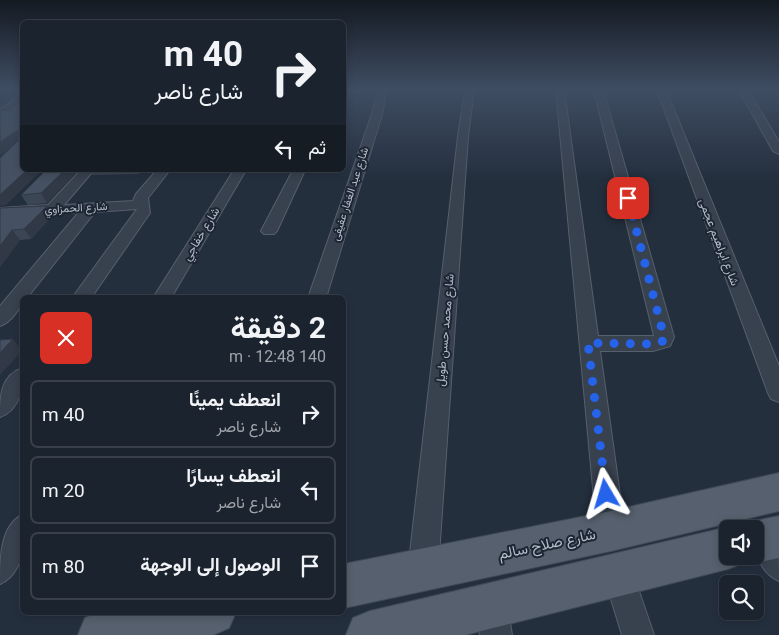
<!DOCTYPE html>
<html lang="ar">
<head>
<meta charset="utf-8">
<style>
	:root { --surface:#1b232e; --page:#282f3a; --text:#f1f3f6; --muted:#a0a4aa; --line:#39404a }
	body { margin:0; font-family:Roboto,Vazirmatn,sans-serif; background:var(--page); color:var(--text); direction:rtl; height:100vh; display:flex; flex-direction:column; font-size:19px; white-space:nowrap }
	* { box-sizing:border-box; margin:0 }
	p { font-size:16px; color:var(--muted) }
	.icon { flex:none; width:28px; height:28px; fill:none; stroke:currentColor; stroke-width:2; stroke-linecap:round; stroke-linejoin:round }
	.map { position:relative; flex:1; overflow:hidden; direction:ltr }
	.panel { position:absolute; left:20px; top:295px; width:326px; height:320px; display:flex; flex-direction:column; background:var(--surface); border-radius:8px; box-shadow:0 2px 8px #0003,0 0 0 1px var(--line); direction:rtl }
	.panel>* { flex:none }
	.hud { position:absolute; left:20px; top:20px; width:326px; height:152px; border-radius:8px; box-shadow:0 2px 8px #0003,0 0 0 1px var(--line); direction:rtl; background:#1b232e; color:var(--text); overflow:hidden }
	.fabs { position:absolute; left:719px; top:520px; display:grid; gap:10px }
	.fabs a { display:grid; place-items:center; width:45px; height:45px; border-radius:8px; background:var(--surface); box-shadow:0 2px 8px #0003,0 0 0 1px var(--line); font-size:25px }
	.pin { position:absolute; display:grid; place-items:center; width:42px; height:42px; color:#fff; margin:-21px; border-radius:10px; box-shadow:0 2px 8px #0006 }
	.me { position:absolute; width:55px; margin:-28px; rotate:353deg; stroke-linejoin:round; filter:drop-shadow(0 0 4px #0008) }
	.turn { display:flex; align-items:center; gap:18px; height:105px; padding:0 20px; font-size:22px }
	.turn .icon { width:65px; height:65px; stroke-width:2.5 }
	.turn b { display:block; font-size:35px; line-height:42px }
	.then { display:flex; align-items:center; height:48px; padding:0 20px; background:#0003; gap:10px; font-size:19px }
	.round { display:grid; place-items:center; flex:none; width:52px; height:52px; border-radius:8px; background:var(--page) }
	.head { display:flex; align-items:center; justify-content:space-between; height:85px; padding:0 20px }
	h1 { font-size:30px; font-weight:700; line-height:38px }
	ul { padding:0; list-style:none }
	li { display:flex; align-items:center; gap:15px; height:68px; margin:0 10px 8px; padding:0 10px; border:2px solid var(--line); border-radius:8px }
	li div { flex:1 }
	li b { display:block; font-size:19px }
	li em { font-style:normal }
	.map>svg:first-child { display:block }
	.lines { fill:none; stroke-linecap:round; stroke-linejoin:round }
	.minor-casing { stroke:#565f6c; stroke-width:2 }
	.primary-casing { stroke:#414a57; stroke-width:2 }
	.minor { fill:#38414e; fill-rule:evenodd }
	.primary { fill:#56606e; fill-rule:evenodd }
	.wall { fill:#3b4654 }
	.shaded-wall { fill:#303945 }
	.building { fill:#455162; stroke:#303945 }
	.route { stroke:#2563eb; stroke-width:9; stroke-dasharray:0 16.2 }
	.labels { text-anchor:middle; dominant-baseline:central; stroke-width:4; stroke-linejoin:round; paint-order:stroke }
	.far-street-label { font-size:11px; fill:#b4bcc9; stroke:#1d2633 }
	.street-label { font-size:12px; fill:#b4bcc9; stroke:#1d2633 }
	.near-street-label { font-size:15px; fill:#b4bcc9; stroke:#1d2633 }
</style>
</head>
<body>
<div class="map">
<svg width="779" height="635" viewBox="0 0 779 635">
	<rect width="100%" height="100%" fill="#242f3e"/>
	<g class="lines">
		<g class="minor-casing">
			<g id="minor">
				<path d="M 344,90 L 361,90 L 344,94 Z"/>
				<path d="M 377,90 L 386,90 L 383,111 L 326,298 L 308,298 L 373,111 Z"/>
				<path d="M 465,90 L 474,90 L 468,136 L 438,570 L 433,580 L 423,585 L 413,580 L 408,570 L 458,136 Z"/>
				<path d="M 556,90 L 564,90 L 598,336 L 654,336 L 594,90 L 603,90 L 674,337 L 670,346 L 653,351 L 600,351 L 625,531 L 621,541 L 611,545 L 601,541 L 597,531 Z"/>
				<path d="M 657,90 L 666,90 L 779,366 L 779,402 L 771,399 L 768,393 Z"/>
				<path d="M 739,90 L 748,90 L 779,142 L 779,154 L 773,151 Z"/>
				<path d="M 22,93 L 22,100 L 0,118 L 0,110 Z"/>
				<path d="M 81,170 L 94,170 L 64,205 L 133,201 L 136,194 L 157,170 L 170,170 L 148,198 L 150,213 L 91,298 L 72,298 L 137,209 L 95,212 L 27,298 L 22,298 C 22,308 10,323 0,326 L 0,306 L 79,212 L 0,216 L 0,208 L 48,205 Z"/>
				<path d="M 234,170 L 246,170 L 171,298 L 153,298 Z"/>
				<path d="M 293,170 L 305,170 L 277,231 L 274,234 L 264,234 L 261,231 Z"/>
				<path d="M 22,368 C 24,387 20,410 0,417 C 0,397 0,376 22,368 Z"/>
				<path d="M 22,515 C 25,539 25,573 0,584 C 0,559 0,526 22,515 Z"/>
				<path d="M 764,526 C 779,535 779,560 779,581 C 758,572 755,550 755,530 Z"/>
				<path d="M 618,558 L 629,562 L 654,635 L 622,635 L 603,573 L 607,562 Z"/>
				<path d="M 491,589 L 502,594 L 507,605 L 512,635 L 480,635 L 475,605 L 480,594 Z"/>
			</g>
		</g>
		<g class="primary-casing">
			<g id="primary">
				<path d="M 779,473 L 779,511 L 611,551 L 344,608 L 344,564 L 611,511 Z"/>
				<path d="M 779,516 L 779,558 L 755,563 L 745,559 L 743,563 L 728,569 L 465,635 L 346,635 L 353,618 L 370,611 L 728,527 L 732,529 L 728,529 L 728,556 L 755,556 L 755,529 L 740,527 L 755,521 Z"/>
				<path d="M 99,612 L 236,612 L 229,628 L 213,635 L 78,635 L 85,618 Z"/>
			</g>
		</g>
		<use href="#minor" class="minor"/>
		<use href="#primary" class="primary"/>
	</g>
	<g class="wall">
		<path d="M 46,170 L 47,203 L 28,205 L 21,195 Z"/>
		<path d="M 90,170 L 141,170 L 139,174 L 92,175 Z"/>
		<path d="M 0,208 L 53,215 L 31,239 L 20,240 L 0,267 Z"/>
	</g>
	<g class="shaded-wall">
		<path d="M 18,130 L 22,139 L 0,155 L 0,142 Z"/>
		<path d="M 27,170 L 42,170 L 6,205 L 0,206 L 0,195 Z"/>
		<path d="M 65,170 L 79,170 L 47,203 L 41,193 Z"/>
		<path d="M 47,206 L 53,215 L 31,239 L 24,229 Z"/>
		<path d="M 12,230 L 20,240 L 0,267 L 0,246 Z"/>
		<path d="M 13,339 L 22,350 L 22,351 L 0,375 L 0,353 Z"/>
	</g>
	<g class="building">
		<path d="M 22,96 L 22,170 L 27,170 L 0,195 L 0,158 L 18,141 L 18,130 L 0,142 L 0,111 L 12,110 Z"/>
		<path d="M 46,170 L 65,170 L 41,193 L 21,195 Z"/>
		<path d="M 47,206 L 24,229 L 12,230 L 0,246 L 0,208 Z"/>
		<path d="M 13,339 L 0,353 L 0,340 Z"/>
	</g>
	<linearGradient id="sky" x2="0" y2="1"><stop stop-color="#141a22"/><stop offset="0.5" stop-color="#3f4d63"/><stop offset="1" stop-color="#3f4d63" stop-opacity="0"/></linearGradient>
	<rect width="779" height="179" fill="url(#sky)"/>
	<g class="lines">
		<path class="route" d="M 606,494 L 588,343 L 653,344 L 663,341 L 664,337 L 628,198"/>
	</g>
	<g class="labels">
		<g class="far-street-label">
			<text transform="translate(350 194) rotate(-72)">شارع عبد الغفار عفيفى</text>
			<text transform="translate(76 208) rotate(-3)">شارع الحمزاوي</text>
		</g>
		<g class="street-label">
			<text transform="translate(201 234) rotate(-59)">شارع خفاجي</text>
			<text transform="translate(719 242) rotate(69)">شارع ابراهيم عجمى</text>
			<text transform="translate(445 330) rotate(-85)">شارع محمد حسن طويل</text>
		</g>
		<g class="near-street-label">
			<text transform="translate(547 544) rotate(-12)">شارع صلاح سالم</text>
		</g>
	</g>
</svg>
<div class="fabs">
<a><svg class="icon" aria-label="sound" viewBox="0 0 24 24"><path d="M4 9h4l5-4v14l-5-4H4zM17 9q2 3 0 6"/></svg></a>
<a><svg class="icon" aria-label="search" viewBox="0 0 24 24"><circle cx="10" cy="10" r="6"/><path d="M15 15l6 6"/></svg></a>
</div>
<div class="pin" style="left:628px;top:198px;background:#d93025"><svg class="icon" aria-label="arrive" viewBox="0 0 24 24"><path d="M6 21V4h12l-3 4 3 4H6"/></svg></div>
<svg class="me" style="left:606px;top:494px" viewBox="-20 -20 40 40"><path d="M0-17L14 15 0 8-14 15z" fill="#2563eb" stroke="#fff" stroke-width="4"/></svg>
<div class="hud">
<div class="turn"><svg class="icon" aria-label="right" viewBox="0 0 24 24"><path d="M7 20v-9h11M14 6l5 5-5 5"/></svg><div><b>40 m</b>شارع ناصر</div></div>
<div class="then">ثم<svg class="icon" aria-label="left" viewBox="0 0 24 24"><path d="M17 20v-9H6M10 6l-5 5 5 5"/></svg></div>
</div>
<section class="panel">
<div class="head"><div><h1>2 دقيقة</h1><p>140 m · 12:48</p></div><a class="round" style="background:#d93025;color:#fff"><svg class="icon" aria-label="close" viewBox="0 0 24 24"><path d="M6 6l12 12M18 6L6 18"/></svg></a></div>
<ul>
<li><svg class="icon" aria-label="right" viewBox="0 0 24 24"><path d="M7 20v-9h11M14 6l5 5-5 5"/></svg><div><b>انعطف يمينًا</b><p>شارع ناصر</p></div><em>40 m</em></li>
<li><svg class="icon" aria-label="left" viewBox="0 0 24 24"><path d="M17 20v-9H6M10 6l-5 5 5 5"/></svg><div><b>انعطف يسارًا</b><p>شارع ناصر</p></div><em>20 m</em></li>
<li><svg class="icon" aria-label="arrive" viewBox="0 0 24 24"><path d="M6 21V4h12l-3 4 3 4H6"/></svg><div><b>الوصول إلى الوجهة</b></div><em>80 m</em></li>
</ul>
</section>
</div>
</body>
</html>
